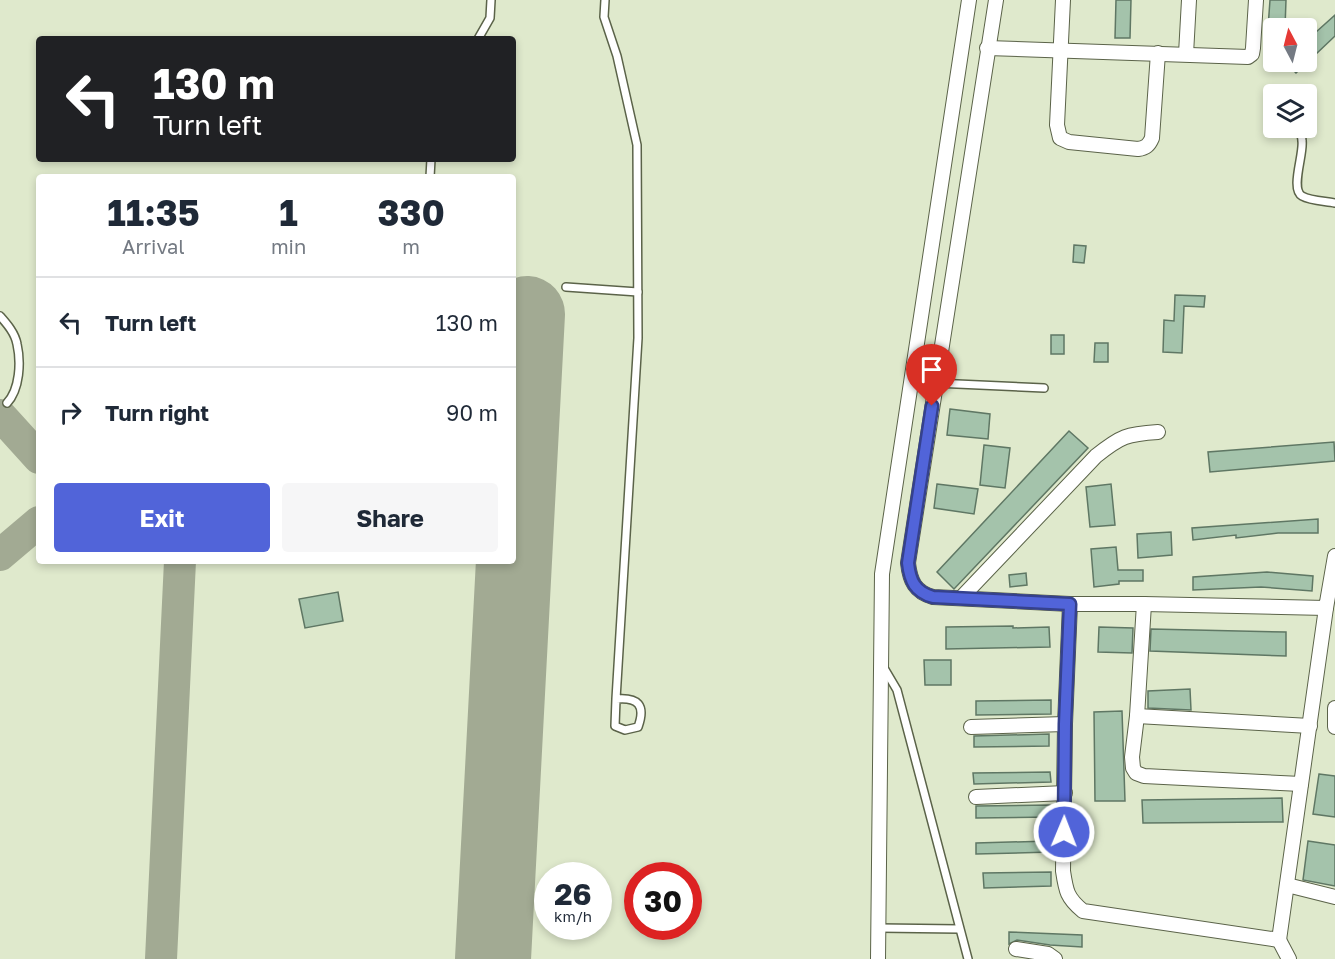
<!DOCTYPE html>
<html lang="en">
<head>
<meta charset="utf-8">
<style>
	:root { --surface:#fff; --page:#f6f6f7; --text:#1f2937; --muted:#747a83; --line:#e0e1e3; --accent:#5164d9 }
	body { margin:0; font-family:"Golos Text",sans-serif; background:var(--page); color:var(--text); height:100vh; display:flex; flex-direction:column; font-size:22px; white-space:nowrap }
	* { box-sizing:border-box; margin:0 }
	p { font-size:20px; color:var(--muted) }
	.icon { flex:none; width:33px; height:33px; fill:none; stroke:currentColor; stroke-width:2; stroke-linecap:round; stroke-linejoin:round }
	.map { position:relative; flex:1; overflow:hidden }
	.details { position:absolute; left:36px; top:174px; width:480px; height:390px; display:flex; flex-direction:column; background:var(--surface); border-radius:6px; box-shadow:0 3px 9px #0003 }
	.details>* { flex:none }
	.hud { position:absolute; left:36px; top:36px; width:480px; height:126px; border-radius:6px; box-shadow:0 3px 9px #0003; background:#202124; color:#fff; overflow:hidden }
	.needle { width:39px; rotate:353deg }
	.buttons { position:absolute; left:1263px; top:18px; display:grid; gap:12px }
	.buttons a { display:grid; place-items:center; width:54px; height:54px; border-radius:6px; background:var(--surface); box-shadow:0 3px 9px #0003; font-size:30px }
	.speed { position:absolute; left:534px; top:862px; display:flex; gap:12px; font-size:30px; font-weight:700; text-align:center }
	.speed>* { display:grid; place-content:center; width:78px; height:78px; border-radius:50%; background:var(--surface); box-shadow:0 3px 9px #0003; line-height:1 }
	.speed small { font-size:15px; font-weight:400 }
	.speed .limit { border:9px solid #d22; background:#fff; color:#111 }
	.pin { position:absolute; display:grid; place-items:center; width:51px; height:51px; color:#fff; margin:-62px -26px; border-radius:50% 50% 50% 0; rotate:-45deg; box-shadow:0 0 6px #0007 }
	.pin .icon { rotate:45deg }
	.me { position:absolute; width:66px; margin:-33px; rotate:1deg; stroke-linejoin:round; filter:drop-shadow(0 0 4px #0008) }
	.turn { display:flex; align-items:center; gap:21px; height:126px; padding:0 18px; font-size:27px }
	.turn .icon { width:78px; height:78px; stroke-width:2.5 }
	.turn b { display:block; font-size:42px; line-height:51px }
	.eta { display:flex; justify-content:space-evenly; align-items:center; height:102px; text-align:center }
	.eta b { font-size:36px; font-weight:700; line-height:42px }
	.cta { display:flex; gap:12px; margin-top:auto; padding:12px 18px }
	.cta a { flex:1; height:69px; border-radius:6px; background:var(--accent); color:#fff; font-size:24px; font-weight:700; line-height:69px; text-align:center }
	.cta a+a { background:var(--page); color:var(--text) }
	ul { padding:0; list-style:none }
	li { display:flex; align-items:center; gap:18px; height:90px; padding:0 18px; border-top:2px solid var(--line) }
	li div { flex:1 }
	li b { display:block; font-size:22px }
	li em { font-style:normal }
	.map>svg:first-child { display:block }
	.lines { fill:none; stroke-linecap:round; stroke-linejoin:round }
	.taxiway { stroke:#a2aa93; stroke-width:32 }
	.runway { stroke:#a2aa93; stroke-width:76 }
	.building { fill:#a4c3ab; stroke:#5f7764; stroke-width:1.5 }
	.service-casing { stroke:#5b6349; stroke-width:10 }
	.minor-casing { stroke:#5b6349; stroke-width:16 }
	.service { stroke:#fff; stroke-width:7 }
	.minor { stroke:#fff; stroke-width:14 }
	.route-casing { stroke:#35418d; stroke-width:15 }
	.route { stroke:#5164d9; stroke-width:10 }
</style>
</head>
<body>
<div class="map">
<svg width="1335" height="959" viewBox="0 0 1335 959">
	<rect width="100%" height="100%" fill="#dfe9cc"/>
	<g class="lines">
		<g class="taxiway">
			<path d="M 513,330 L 526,331"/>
			<path d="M 0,415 L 39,458"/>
			<path d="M 0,555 L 39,522"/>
			<path d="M 161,959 L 180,561"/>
		</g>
		<path class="runway" d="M 493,959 L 527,314"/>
	</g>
	<g class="building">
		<path d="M 1116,0 L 1131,0 L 1130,38 L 1115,38 Z"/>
		<path d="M 1270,0 L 1286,0 L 1285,28 L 1268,28 Z"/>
		<path d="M 1335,15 L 1335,36 L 1296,73 L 1285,62 L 1306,62 L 1306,41 Z"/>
		<path d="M 1074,245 L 1086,246 L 1084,263 L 1073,262 Z"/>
		<path d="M 1175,295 L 1205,296 L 1204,307 L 1184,306 L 1182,353 L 1163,352 L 1164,320 L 1174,321 Z"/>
		<rect x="1051" y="335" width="13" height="19"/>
		<path d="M 1095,343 L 1108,343 L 1108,362 L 1094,362 Z"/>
		<path d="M 950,409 L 990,414 L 988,439 L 947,435 Z"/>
		<path d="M 1069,431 L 1088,448 L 954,589 L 937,572 Z"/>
		<path d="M 1334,442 L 1335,461 L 1210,472 L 1208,452 Z"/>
		<path d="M 984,445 L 1010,448 L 1005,488 L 980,485 Z"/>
		<path d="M 937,484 L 978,489 L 974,514 L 934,508 Z"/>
		<path d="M 1111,484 L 1115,525 L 1090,527 L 1086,487 Z"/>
		<path d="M 1318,519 L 1318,533 L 1278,533 L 1236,538 L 1236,535 L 1193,540 L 1192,528 Z"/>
		<path d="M 1171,532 L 1172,555 L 1138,558 L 1137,534 Z"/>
		<path d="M 1116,547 L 1118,570 L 1143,570 L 1143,581 L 1119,581 L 1119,584 L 1094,587 L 1091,549 Z"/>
		<path d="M 1267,572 L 1313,576 L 1312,591 L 1261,587 L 1193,590 L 1193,577 Z"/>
		<path d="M 1026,573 L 1027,585 L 1010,587 L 1009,575 Z"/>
		<path d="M 338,592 L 343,621 L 305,628 L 299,599 Z"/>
		<path d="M 1013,626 L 1013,628 L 1049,627 L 1050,647 L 946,649 L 946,627 Z"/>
		<path d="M 1099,627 L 1133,628 L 1132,653 L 1098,652 Z"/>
		<path d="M 1151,629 L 1286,632 L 1286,656 L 1150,651 Z"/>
		<path d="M 924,660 L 951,660 L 951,685 L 925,685 Z"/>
		<path d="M 1190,689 L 1191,710 L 1148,708 L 1148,691 Z"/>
		<path d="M 1051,700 L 1051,714 L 976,715 L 976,701 Z"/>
		<path d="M 1122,711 L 1125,801 L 1095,801 L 1094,712 Z"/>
		<path d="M 1049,734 L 1049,746 L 974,747 L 974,736 Z"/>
		<path d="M 1050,772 L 1051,782 L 974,784 L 973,773 Z"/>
		<path d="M 1319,774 L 1335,776 L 1335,817 L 1313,814 Z"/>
		<path d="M 1282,798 L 1283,822 L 1143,823 L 1142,800 Z"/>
		<path d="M 1050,805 L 1051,817 L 976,818 L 976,806 Z"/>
		<path d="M 1050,841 L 1051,852 L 976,854 L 976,843 Z"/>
		<path d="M 1308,841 L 1335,845 L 1335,886 L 1303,880 Z"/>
		<path d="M 1051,872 L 1051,886 L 984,888 L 983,873 Z"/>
		<path d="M 1009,932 L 1082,935 L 1082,947 L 1050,945 L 1017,940 L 1009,944 Z"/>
	</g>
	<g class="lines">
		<g class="service-casing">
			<g id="service">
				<path d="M 605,0 L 604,17 L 617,56 L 637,145 L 638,338 L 616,699 L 615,726 L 625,730 L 638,727 C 646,705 638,697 616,699"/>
				<path d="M 478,39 L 490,18 L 491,0"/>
				<path d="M 1298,128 C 1300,132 1302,136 1302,141 C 1304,154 1290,189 1302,196 C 1311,201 1325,201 1335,203"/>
				<path d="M 430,177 L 431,159"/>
				<path d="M 566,287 L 638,292"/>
				<path d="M 0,316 C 7,324 15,333 17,344 C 21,362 20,389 7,403"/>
				<path d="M 935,383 L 1044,388"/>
				<path d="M 884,668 L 897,690 L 968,959"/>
				<path d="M 879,928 L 959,929"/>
			</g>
		</g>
		<g class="minor-casing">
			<g id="minor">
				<path d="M 996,0 L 908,563 C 910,581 915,592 933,597 L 1070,604 L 1144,604 L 1326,608 L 1335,556"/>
				<path d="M 1063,0 L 1057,125 L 1060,138 L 1069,142 L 1138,149 C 1146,148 1149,145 1152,138 L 1158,53"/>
				<path d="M 987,48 L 1248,57 L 1252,54 L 1253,48 L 1256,0"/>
				<path d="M 1186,54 L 1189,0"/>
				<path d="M 961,598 L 1096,456 C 1121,436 1127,434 1158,432"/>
				<path d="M 1070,604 L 1065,724 L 1063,871 C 1066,891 1067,898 1083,911 L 1279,940 L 1326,608"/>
				<path d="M 1144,604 L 1137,716 L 1132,757 L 1133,768 L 1136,773 L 1144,776 L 1301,784"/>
				<path d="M 1335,708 L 1335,727"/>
				<path d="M 1137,716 L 1310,726"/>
				<path d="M 971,727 L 1065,724"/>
				<path d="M 976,797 L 1065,793"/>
				<path d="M 1287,885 L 1335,897"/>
				<path d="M 1279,940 L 1289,959"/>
				<path d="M 1016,949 L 1048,954 L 1055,959"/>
				<path d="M 878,959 L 882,574 L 969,0"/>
			</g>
		</g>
		<use href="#service" class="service"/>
		<use href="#minor" class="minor"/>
	</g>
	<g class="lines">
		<g class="route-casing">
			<path id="route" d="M 932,406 L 908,563 C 910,581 915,592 933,597 L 1070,604 L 1065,724 L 1064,832"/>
		</g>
		<use href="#route" class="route"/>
	</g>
</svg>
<div class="buttons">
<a><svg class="needle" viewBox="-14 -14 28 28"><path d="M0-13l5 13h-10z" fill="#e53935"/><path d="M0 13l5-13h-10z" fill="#747a83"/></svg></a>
<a><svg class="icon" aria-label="layers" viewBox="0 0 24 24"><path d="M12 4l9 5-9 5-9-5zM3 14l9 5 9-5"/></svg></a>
</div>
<div class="speed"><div>26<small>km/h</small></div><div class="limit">30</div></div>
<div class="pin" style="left:932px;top:406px;background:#d93025"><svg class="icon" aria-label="arrive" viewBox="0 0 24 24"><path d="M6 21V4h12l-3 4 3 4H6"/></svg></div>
<svg class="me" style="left:1064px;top:832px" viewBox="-20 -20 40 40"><circle r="17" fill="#5164d9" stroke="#fff" stroke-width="3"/><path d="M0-11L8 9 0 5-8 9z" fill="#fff"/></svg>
<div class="hud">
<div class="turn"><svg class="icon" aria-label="left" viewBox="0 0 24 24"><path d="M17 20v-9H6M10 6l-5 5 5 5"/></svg><div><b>130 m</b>Turn left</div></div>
</div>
<section class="details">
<div class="eta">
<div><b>11:35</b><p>Arrival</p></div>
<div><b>1</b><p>min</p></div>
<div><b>330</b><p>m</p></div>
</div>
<ul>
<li><svg class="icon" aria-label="left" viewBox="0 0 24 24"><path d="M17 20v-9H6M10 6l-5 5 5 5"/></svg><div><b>Turn left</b></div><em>130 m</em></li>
<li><svg class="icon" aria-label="right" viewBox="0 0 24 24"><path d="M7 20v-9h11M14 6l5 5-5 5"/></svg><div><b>Turn right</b></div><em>90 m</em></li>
</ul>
<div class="cta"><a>Exit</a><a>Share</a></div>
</section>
</div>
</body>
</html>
